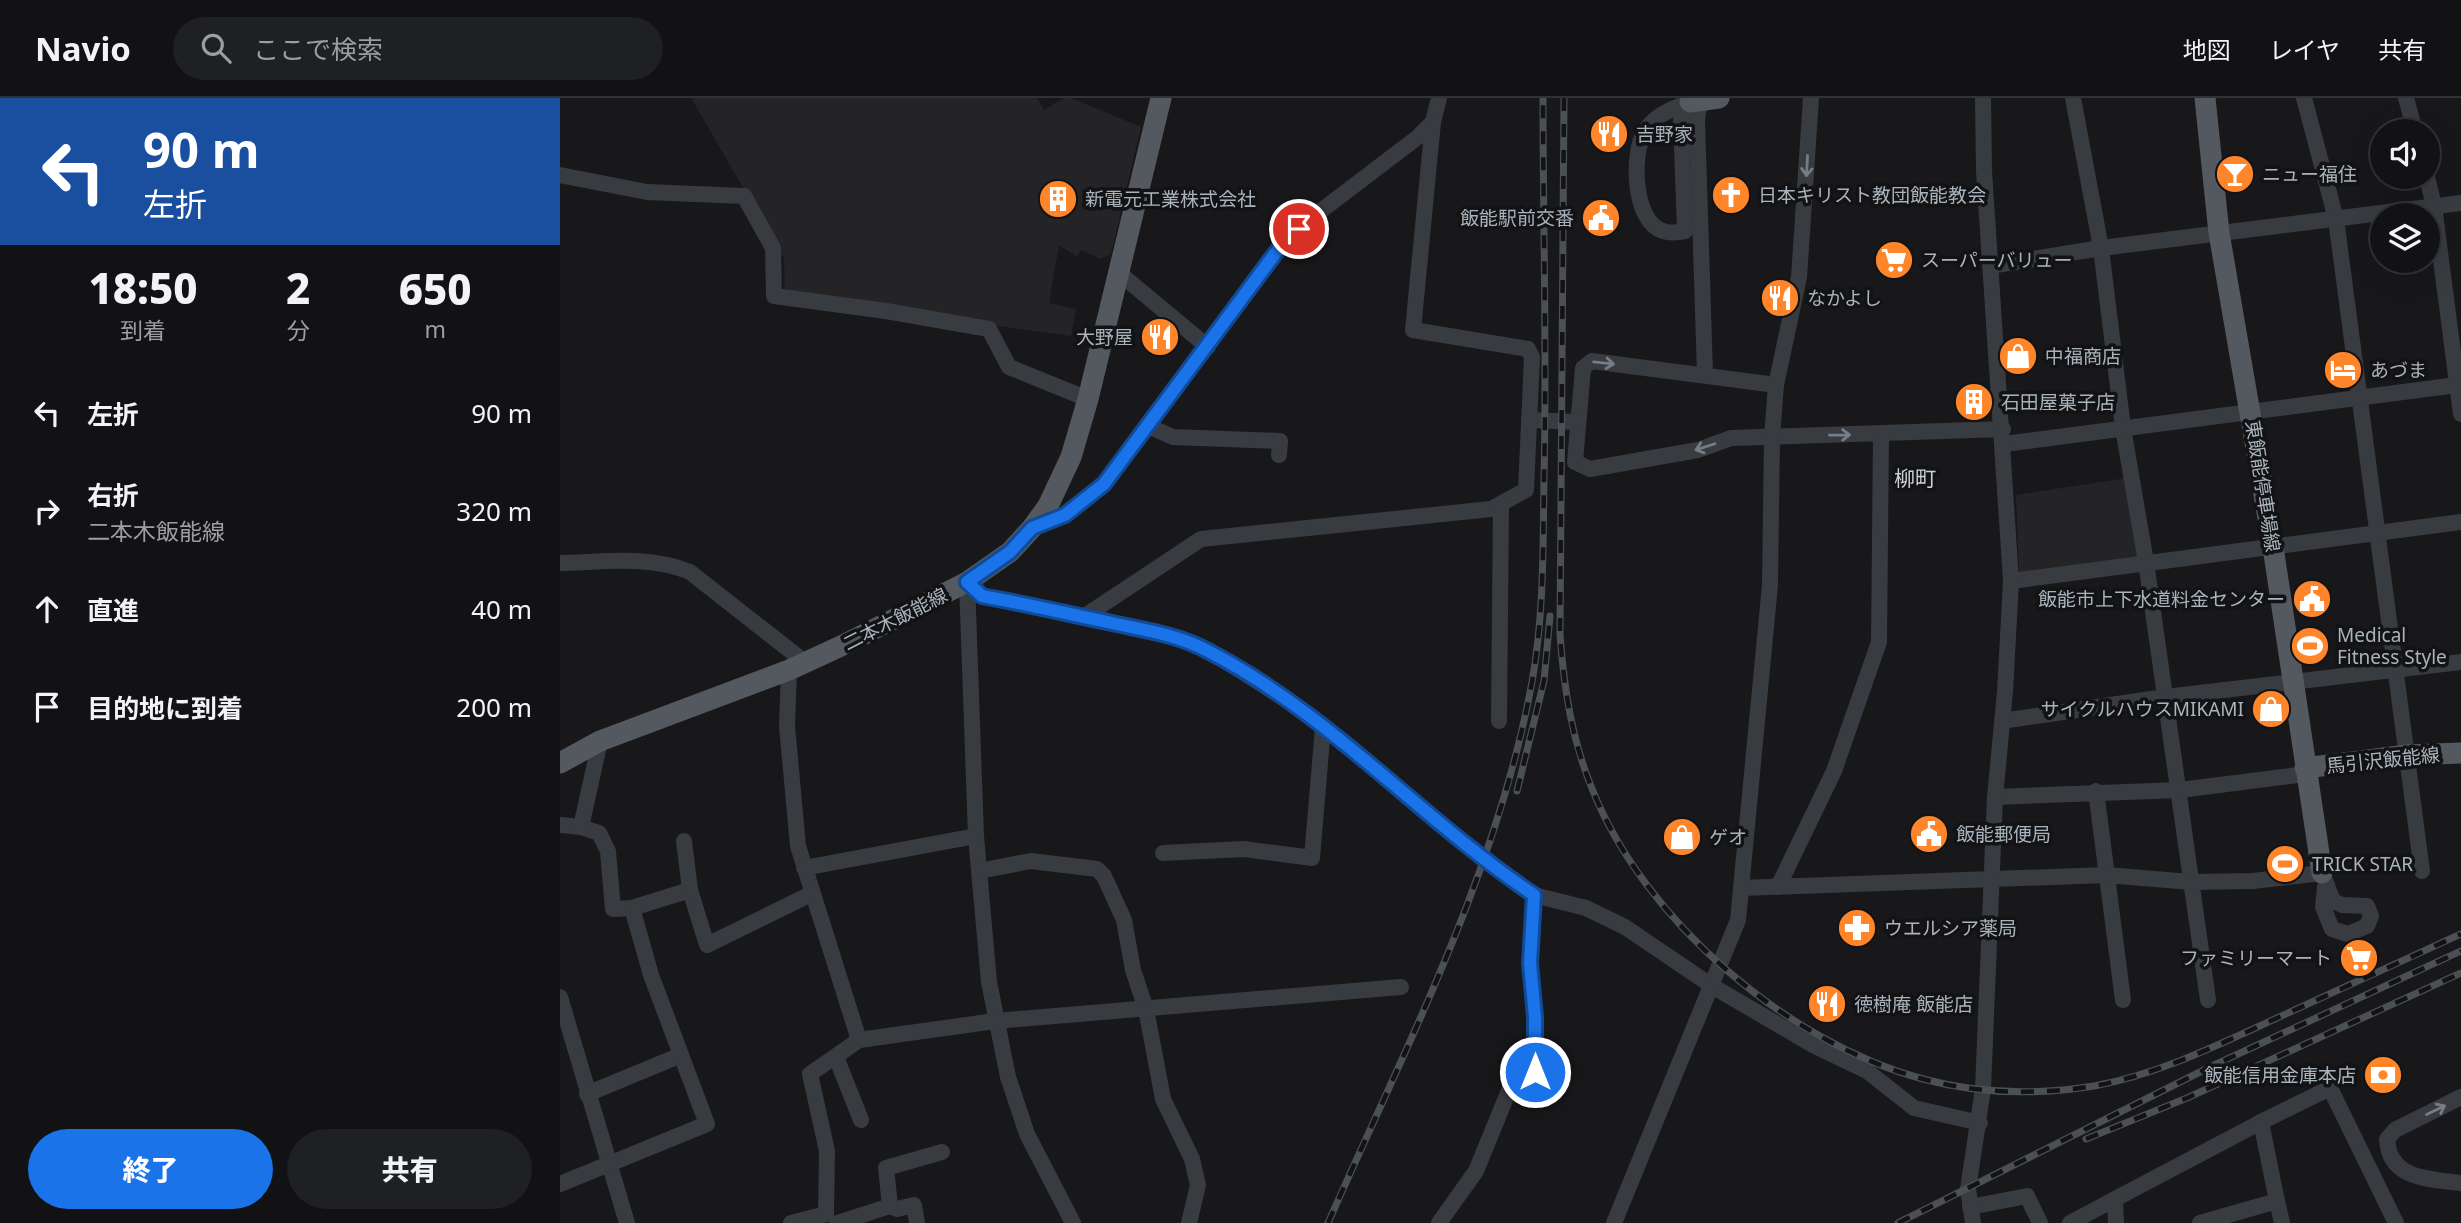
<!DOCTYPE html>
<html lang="ja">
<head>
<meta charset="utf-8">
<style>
	:root { --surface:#121214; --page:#1f2022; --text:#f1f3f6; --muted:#9c9ea0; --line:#313234; --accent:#1a73e8 }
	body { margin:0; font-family:"Noto Sans","Noto Sans JP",sans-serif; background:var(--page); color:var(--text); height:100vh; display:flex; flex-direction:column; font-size:26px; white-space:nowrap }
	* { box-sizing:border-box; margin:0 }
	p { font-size:23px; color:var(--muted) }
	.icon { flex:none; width:38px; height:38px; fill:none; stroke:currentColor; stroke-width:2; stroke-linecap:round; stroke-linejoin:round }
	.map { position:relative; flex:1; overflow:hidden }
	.details { display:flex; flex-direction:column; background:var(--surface); width:560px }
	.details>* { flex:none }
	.hud { background:#1a4fa0; color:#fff; overflow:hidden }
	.tools { position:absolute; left:1810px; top:21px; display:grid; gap:14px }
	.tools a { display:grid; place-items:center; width:70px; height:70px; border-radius:50%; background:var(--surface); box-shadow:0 7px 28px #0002,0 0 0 2px var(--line); font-size:35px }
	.pin { position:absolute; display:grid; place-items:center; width:60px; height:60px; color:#fff; margin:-30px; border:4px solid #fff; border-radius:50%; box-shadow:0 2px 7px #0007 }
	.me { position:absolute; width:77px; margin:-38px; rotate:0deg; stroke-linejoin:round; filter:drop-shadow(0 0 5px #0008) }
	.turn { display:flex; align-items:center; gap:24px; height:147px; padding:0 28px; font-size:32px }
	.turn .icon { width:91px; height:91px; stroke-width:2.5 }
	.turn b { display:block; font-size:49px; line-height:60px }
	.eta { display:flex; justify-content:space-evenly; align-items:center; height:119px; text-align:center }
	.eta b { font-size:42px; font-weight:800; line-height:49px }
	.primary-button { display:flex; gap:14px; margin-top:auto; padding:14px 28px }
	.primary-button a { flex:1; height:80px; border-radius:42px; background:var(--accent); color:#fff; font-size:28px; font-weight:800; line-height:80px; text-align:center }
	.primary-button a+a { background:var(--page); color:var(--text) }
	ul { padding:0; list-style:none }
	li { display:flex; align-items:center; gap:21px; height:98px; padding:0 28px }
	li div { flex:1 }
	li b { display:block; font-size:26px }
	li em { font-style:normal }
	header { display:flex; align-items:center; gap:42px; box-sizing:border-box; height:98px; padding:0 35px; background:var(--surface); border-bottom:2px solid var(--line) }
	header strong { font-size:33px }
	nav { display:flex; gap:38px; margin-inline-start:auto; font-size:24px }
	.search { width:490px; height:63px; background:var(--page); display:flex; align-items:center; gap:18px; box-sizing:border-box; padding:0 24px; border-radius:38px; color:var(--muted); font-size:26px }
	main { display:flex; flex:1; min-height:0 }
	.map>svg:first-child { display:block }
	.built { fill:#242427 }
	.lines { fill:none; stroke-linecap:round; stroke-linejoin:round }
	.minor { stroke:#383b40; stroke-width:16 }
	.major { stroke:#54595f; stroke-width:21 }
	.rail-casing { stroke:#4b5055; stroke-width:7 }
	.rail { stroke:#131315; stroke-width:4.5; stroke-dasharray:13; stroke-linecap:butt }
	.oneway { stroke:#767d84 }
	.route-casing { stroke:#114b97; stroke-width:18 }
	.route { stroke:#1a73e8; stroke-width:12 }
	.labels { text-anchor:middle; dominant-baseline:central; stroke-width:7; stroke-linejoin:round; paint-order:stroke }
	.poi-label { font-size:19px; fill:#a9b3bb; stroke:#131315; text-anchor:start }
	.street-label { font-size:19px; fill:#a9b3bb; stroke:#131315 }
	.neighbourhood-label { font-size:21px; fill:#cad0d7; stroke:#131315 }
</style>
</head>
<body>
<header>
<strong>Navio</strong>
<div class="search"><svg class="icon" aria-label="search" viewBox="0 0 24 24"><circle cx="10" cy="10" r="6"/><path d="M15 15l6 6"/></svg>ここで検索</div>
<nav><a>地図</a><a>レイヤ</a><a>共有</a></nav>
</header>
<main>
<section class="details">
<div class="hud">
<div class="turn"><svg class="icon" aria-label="left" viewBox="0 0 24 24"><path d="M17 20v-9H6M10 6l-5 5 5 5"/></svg><div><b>90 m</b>左折</div></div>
</div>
<div class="eta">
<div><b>18:50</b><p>到着</p></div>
<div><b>2</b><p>分</p></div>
<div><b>650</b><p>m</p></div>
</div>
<ul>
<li><svg class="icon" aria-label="left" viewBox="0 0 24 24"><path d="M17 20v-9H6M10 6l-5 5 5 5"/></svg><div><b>左折</b></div><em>90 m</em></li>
<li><svg class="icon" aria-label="right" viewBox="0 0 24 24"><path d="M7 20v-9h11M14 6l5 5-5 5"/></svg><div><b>右折</b><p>二本木飯能線</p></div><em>320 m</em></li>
<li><svg class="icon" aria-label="ahead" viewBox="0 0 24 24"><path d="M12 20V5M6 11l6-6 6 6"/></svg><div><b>直進</b></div><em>40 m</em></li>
<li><svg class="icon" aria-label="arrive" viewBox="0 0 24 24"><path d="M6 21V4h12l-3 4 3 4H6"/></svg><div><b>目的地に到着</b></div><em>200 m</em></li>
</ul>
<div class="primary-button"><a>終了</a><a>共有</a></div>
</section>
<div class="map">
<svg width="1901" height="1125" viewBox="0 0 1901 1125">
	<rect width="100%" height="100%" fill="#18181a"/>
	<g class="built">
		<path d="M 131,0 L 477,0 L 484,12 L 504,0 L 511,0 L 581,29 L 551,156 L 540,161 L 521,152 L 517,159 L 499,147 L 489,205 L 516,211 L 511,238 L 225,199 L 224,160 Z"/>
		<path d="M 1567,380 L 1580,459 L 1459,475 L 1456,397 Z"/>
	</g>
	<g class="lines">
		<g class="minor">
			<path d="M 1513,0 L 1541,150 L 1563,330 L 1586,464 L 1648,902"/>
			<path d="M 1744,0 L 1776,121 L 1862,773"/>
			<path d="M 1846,0 L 1855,33"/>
			<path d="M 1140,2 L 1137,22 L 1145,276"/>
			<path d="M 1130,4 L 1121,22 L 1125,133 C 1118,134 1110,136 1103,133 C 1073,124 1071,56 1085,33 C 1095,17 1113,10 1130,4 Z"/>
			<path d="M 0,77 L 87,94 L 184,98 L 213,150 L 214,198 L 326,213 L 429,231 L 449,269 L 528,301"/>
			<path d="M 1867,79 L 1874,108 L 1901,316"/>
			<path d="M 1430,168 L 1541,150 L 1901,105"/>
			<path d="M 559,175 L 648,249"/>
			<path d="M 1216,287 L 1032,263 L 1023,270 L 1015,364 L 1030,371 L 1138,352 L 1171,340 L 1443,331"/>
			<path d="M 969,322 L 1017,324"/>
			<path d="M 590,329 L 613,339 L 720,343 L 719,357"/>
			<path d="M 1444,346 L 1897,287"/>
			<path d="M 473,430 L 505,417 L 544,386 L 720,149 L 762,112 L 858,39 L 873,24 L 879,0"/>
			<path d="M 0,465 C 43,464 90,457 130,474 L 246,565"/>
			<path d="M 1451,483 L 1901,424"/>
			<path d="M 407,484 L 422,498 L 611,538 L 648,552 L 731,605 L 787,646 L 925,763 L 974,797 L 1026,810 L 1065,829 L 1152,888 L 1253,947 L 1307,973 L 1354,1010 L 1420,1025"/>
			<path d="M 407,484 L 416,738 L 429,884 L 448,979 L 467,1036 L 513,1125"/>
			<path d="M 525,518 L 641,441 L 931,411 L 966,392 L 972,259 L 968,251 L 853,232 L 873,24"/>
			<path d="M 229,572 L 227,628 L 238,748 L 299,942 L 250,976 L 267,1053 L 266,1116 L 231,1125"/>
			<path d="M 939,623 L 941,406"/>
			<path d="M 1442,623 L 1605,599 L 1901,564"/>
			<path d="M 1536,693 L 1563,902"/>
			<path d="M 1435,699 L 1620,692 L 1746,676"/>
			<path d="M 0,727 L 21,729 L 39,735 L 48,753 L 53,811 L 72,810 L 130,792 L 147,847 L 251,796"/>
			<path d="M 21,729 L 40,643"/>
			<path d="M 124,743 L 130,792"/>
			<path d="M 603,755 L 684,751 L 752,760 L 763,629"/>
			<path d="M 244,770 L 416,738"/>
			<path d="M 419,773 L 471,763 L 537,771 L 544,778 L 564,822 L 573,872 L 586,911 L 603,1001 L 632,1061 L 638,1087 L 629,1125"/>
			<path d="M 1218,789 L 1274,673 L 1319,544 L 1321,337"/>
			<path d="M 1181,790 L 1546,777 L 1631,784 L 1693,783 L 1762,775 L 1773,803 L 1782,807 L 1807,808 L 1811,818 L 1807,828 L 1788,836 L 1772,831 L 1763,809 L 1765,789"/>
			<path d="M 0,899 L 67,1125"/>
			<path d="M 299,942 L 435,923 L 841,889"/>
			<path d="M 276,959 L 301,1022"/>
			<path d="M 27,996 L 121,957"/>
			<path d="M 1901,999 L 1835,1032 L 1827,1041 C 1829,1082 1870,1081 1901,1085"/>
			<path d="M 0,1086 L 147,1026 L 91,877 L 72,810"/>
			<path d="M 1555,1101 L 1701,1024"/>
			<path d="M 1717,1103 L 1722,1125"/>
			<path d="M 330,1108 L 337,1111 L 354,1107 L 357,1125"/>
			<path d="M 1410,1109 L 1467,1098 L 1480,1125"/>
			<path d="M 277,1125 L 330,1108 L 326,1070 L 382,1054"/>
			<path d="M 879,1125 L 916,1073 L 950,990 L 975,973 L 975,919 L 970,865 L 974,797"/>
			<path d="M 1054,1125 L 1178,822 L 1210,487 L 1212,339 L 1216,287 L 1239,179 L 1251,0"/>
			<path d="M 1413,1125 L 1408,1091 L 1423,991 L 1435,699 L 1445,594 L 1451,483 L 1424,73 L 1423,0"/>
			<path d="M 1510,1125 L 1555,1101 L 1556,1125"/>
			<path d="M 1640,1125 L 1717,1103 L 1701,1024 L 1770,990 L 1836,1125"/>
		</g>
		<g class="major">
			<path d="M 1645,0 L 1659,135 L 1713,449 L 1762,775"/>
			<path d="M 1130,4 L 1159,0"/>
			<path d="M 0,665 L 40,643 L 229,572 L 281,548 L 407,484 L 450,454 L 472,430 L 488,408 L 511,359 L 528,301 L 601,0"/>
			<path d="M 1745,670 L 1847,657 L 1901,655"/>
		</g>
		<g class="rail-casing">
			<g id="rail">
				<path d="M 1004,0 L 1000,537 C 1004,591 1012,643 1033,693 C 1085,823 1228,945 1363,981 C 1419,996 1478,997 1534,988 C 1599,976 1658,947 1717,920 C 1779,892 1840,864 1901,836"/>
				<path d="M 957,693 L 984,583 L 990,518"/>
				<path d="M 1526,1041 L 1627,1000 L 1901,875"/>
				<path d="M 768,1125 C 845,950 937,775 972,584 C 984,517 983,448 984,380 C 987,253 983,127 983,0"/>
				<path d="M 1338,1125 L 1650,969 L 1901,853"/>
			</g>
		</g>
		<use href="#rail" class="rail"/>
	</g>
	<defs><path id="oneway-shaft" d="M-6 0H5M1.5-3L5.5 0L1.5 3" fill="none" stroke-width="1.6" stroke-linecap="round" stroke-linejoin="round" transform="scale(1.75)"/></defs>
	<g class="oneway">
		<use href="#oneway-shaft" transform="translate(1247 68) rotate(93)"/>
		<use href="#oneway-shaft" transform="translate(1044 265) rotate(6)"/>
		<use href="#oneway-shaft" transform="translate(1280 337) rotate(-1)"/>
		<use href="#oneway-shaft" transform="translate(1145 349) rotate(162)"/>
		<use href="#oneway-shaft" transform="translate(1876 1012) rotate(-26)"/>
	</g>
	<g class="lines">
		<g class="route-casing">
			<path id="route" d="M 739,131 L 720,149 L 544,386 L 505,417 L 472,430 L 450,454 L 407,484 L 422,498 C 466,506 509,516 552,525 C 584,532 619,537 648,553 C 770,616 861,721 974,797 L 970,865 L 975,919 L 975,974"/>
		</g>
		<use href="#route" class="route"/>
	</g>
	<defs>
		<g id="restaurant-disc" transform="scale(2.0125)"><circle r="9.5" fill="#ff852b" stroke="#131315"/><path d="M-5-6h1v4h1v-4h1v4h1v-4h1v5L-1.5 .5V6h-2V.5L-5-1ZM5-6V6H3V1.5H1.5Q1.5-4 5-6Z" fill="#fff"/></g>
		<g id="bar-disc" transform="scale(2.0125)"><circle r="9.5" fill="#ff852b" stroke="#131315"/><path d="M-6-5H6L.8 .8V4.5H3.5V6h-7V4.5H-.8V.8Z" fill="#fff"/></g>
		<g id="church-disc" transform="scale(2.0125)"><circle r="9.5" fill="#ff852b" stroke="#131315"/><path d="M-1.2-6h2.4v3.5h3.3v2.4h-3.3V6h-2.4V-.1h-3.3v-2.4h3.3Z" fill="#fff"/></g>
		<g id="building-disc" transform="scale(2.0125)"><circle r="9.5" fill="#ff852b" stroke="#131315"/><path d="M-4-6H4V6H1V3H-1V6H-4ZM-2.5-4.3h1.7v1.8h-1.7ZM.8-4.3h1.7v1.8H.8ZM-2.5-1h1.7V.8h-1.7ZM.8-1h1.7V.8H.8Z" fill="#fff"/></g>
		<g id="civic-disc" transform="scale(2.0125)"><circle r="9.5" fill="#ff852b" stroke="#131315"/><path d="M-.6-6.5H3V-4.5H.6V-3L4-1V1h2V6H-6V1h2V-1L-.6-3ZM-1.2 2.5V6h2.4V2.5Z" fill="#fff"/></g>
		<g id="supermarket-disc" transform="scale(2.0125)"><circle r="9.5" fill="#ff852b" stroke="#131315"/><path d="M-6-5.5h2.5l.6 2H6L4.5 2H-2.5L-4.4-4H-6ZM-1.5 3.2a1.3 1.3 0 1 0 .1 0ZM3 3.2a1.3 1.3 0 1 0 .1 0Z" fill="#fff"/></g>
		<g id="shop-disc" transform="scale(2.0125)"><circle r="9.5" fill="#ff852b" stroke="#131315"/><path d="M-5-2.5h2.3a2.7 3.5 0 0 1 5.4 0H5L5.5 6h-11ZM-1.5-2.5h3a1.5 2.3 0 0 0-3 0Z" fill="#fff"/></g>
		<g id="hotel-disc" transform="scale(2.0125)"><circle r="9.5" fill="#ff852b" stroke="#131315"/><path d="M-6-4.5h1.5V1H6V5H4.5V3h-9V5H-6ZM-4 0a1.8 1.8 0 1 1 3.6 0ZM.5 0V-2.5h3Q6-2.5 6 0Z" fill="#fff"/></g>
		<g id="stadium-disc" transform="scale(2.0125)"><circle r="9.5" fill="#ff852b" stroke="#131315"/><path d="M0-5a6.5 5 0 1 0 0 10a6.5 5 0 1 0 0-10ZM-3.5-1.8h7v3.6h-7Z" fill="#fff"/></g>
		<g id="pharmacy-disc" transform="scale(2.0125)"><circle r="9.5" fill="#ff852b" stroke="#131315"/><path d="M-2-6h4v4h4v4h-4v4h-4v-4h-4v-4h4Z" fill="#fff"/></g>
		<g id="bank-disc" transform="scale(2.0125)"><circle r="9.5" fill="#ff852b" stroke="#131315"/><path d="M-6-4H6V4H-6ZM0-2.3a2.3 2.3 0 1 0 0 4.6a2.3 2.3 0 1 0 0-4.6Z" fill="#fff"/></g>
	</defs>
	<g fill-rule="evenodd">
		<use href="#restaurant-disc" x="1049" y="36"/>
		<use href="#bar-disc" x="1675" y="76"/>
		<use href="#church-disc" x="1171" y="97"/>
		<use href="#building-disc" x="498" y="101"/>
		<use href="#civic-disc" x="1041" y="120"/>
		<use href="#supermarket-disc" x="1334" y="162"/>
		<use href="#restaurant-disc" x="1220" y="200"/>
		<use href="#restaurant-disc" x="600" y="239"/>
		<use href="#shop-disc" x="1458" y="258"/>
		<use href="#hotel-disc" x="1783" y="272"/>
		<use href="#building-disc" x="1414" y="304"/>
		<use href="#civic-disc" x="1752" y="501"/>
		<use href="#stadium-disc" x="1750" y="548"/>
		<use href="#shop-disc" x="1711" y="611"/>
		<use href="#civic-disc" x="1369" y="736"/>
		<use href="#shop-disc" x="1122" y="739"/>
		<use href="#stadium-disc" x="1725" y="766"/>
		<use href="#pharmacy-disc" x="1297" y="830"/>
		<use href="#supermarket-disc" x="1799" y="860"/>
		<use href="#restaurant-disc" x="1267" y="906"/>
		<use href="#bank-disc" x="1823" y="977"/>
	</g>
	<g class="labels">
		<g class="poi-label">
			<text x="1076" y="36">吉野家</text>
			<text x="1702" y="76">ニュー福住</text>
			<text x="1198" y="97">日本キリスト教団飯能教会</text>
			<text x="525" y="101">新電元工業株式会社</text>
			<text x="1014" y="120" text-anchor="end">飯能駅前交番</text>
			<text x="1361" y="162">スーパーバリュー</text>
			<text x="1247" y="200">なかよし</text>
			<text x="573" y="239" text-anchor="end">大野屋</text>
			<text x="1485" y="258">中福商店</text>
			<text x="1810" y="272">あづま</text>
			<text x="1441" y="304">石田屋菓子店</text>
			<text x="1725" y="501" text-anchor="end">飯能市上下水道料金センター</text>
			<text x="1777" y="537">Medical<tspan x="1777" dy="22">Fitness Style</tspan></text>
			<text x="1684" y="611" text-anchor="end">サイクルハウスMIKAMI</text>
			<text x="1396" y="736">飯能郵便局</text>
			<text x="1149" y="739">ゲオ</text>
			<text x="1752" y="766">TRICK STAR</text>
			<text x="1324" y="830">ウエルシア薬局</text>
			<text x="1772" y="860" text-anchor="end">ファミリーマート</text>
			<text x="1294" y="906">徳樹庵 飯能店</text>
			<text x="1796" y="977" text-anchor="end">飯能信用金庫本店</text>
		</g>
		<g class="street-label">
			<text transform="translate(1703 388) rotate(81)">東飯能停車場線</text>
			<text transform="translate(335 521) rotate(-27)">二本木飯能線</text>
			<text transform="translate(1823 662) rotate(-6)">馬引沢飯能線</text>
		</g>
		<g class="neighbourhood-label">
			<text x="1355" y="380">柳町</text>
		</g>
	</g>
</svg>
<div class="tools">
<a><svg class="icon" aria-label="sound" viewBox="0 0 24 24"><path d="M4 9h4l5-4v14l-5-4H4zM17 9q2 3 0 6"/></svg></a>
<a><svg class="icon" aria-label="layers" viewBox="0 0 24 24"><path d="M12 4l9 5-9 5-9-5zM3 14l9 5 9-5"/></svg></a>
</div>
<div class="pin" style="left:739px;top:131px;background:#d93025"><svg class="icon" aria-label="arrive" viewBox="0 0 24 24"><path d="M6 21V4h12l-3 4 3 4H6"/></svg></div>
<svg class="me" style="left:975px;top:974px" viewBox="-20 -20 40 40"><circle r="17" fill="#1a73e8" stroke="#fff" stroke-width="3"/><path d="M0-11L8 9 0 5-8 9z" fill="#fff"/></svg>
</div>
</main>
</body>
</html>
